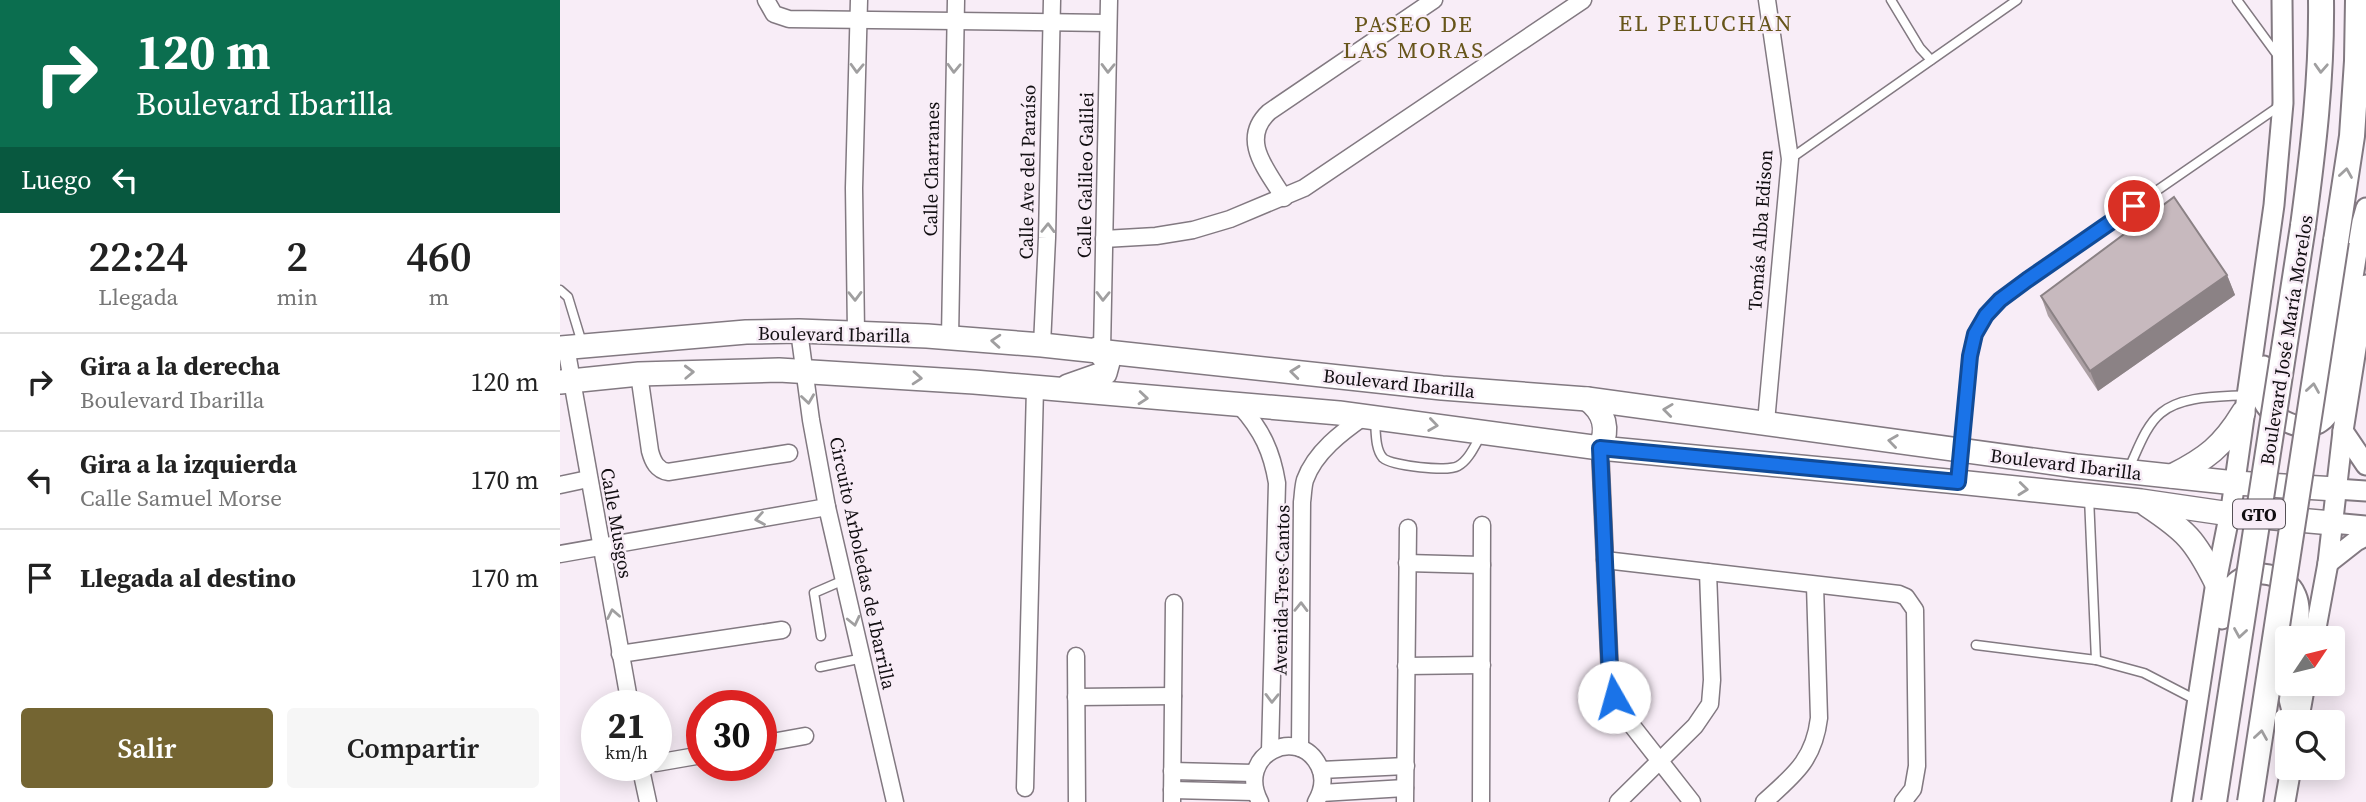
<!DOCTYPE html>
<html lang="es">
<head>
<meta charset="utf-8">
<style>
	:root { --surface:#fff; --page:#f6f6f6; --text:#222; --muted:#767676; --line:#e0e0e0; --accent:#746532 }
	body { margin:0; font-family:"Source Serif 4",serif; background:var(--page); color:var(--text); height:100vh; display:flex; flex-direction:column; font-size:26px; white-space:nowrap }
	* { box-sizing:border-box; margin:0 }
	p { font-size:23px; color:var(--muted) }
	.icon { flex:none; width:38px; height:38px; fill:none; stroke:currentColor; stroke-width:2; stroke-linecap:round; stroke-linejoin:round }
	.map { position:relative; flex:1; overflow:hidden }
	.side { display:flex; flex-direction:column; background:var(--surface); width:560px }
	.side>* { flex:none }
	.banner { background:#0b6e4f; color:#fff; overflow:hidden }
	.needle { width:46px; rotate:55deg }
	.tools { position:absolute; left:1715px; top:626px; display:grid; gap:14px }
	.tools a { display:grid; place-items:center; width:70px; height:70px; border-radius:7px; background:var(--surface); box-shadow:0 4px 18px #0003; font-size:35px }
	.speed { position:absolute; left:21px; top:690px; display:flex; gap:14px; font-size:35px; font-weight:700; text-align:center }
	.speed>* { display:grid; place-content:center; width:91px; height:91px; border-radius:50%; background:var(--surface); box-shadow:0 4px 18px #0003; line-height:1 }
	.speed small { font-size:18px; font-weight:400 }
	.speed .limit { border:10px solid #d22; background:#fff; color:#111 }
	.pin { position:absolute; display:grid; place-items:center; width:60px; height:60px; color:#fff; margin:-30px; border:4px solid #fff; border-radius:50%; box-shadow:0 2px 7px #0007 }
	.me { position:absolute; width:77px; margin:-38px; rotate:353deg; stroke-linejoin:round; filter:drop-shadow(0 0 5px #0008) }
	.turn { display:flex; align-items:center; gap:24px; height:147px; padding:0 21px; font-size:32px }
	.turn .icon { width:91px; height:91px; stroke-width:2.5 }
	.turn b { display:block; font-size:49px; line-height:60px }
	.then { display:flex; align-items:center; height:66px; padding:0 21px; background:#0003; gap:14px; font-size:26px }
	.eta { display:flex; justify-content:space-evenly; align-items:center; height:119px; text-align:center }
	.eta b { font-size:42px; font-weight:600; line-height:49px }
	.button { display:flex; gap:14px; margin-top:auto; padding:14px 21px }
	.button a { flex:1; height:80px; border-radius:7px; background:var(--accent); color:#fff; font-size:28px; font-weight:600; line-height:80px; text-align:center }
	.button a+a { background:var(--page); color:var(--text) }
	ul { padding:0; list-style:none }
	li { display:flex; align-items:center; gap:21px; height:98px; padding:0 21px; border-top:2px solid var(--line) }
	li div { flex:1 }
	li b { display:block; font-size:26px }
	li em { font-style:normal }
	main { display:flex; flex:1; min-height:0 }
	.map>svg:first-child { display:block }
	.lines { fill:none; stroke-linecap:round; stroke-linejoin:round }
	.service-casing { stroke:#827981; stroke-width:11 }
	.minor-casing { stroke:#827981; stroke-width:19 }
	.tertiary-casing { stroke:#827981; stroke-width:23 }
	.secondary-casing { stroke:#827981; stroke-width:26 }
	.primary-casing { stroke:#827981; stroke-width:28 }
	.service { stroke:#fff; stroke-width:8 }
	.minor { stroke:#fff; stroke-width:16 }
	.tertiary { stroke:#fff; stroke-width:19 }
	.secondary { stroke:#fff; stroke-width:23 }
	.primary { stroke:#fff; stroke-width:24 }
	.primary-bridge-casing { stroke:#827981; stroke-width:28; stroke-linecap:butt }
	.primary-bridge { stroke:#fff; stroke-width:24 }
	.wall { fill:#ab9fa3 }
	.shaded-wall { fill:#8b8285 }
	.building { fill:#c7b9be; stroke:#8b8285; stroke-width:2 }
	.oneway { stroke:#a09fa0 }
	.route-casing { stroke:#114b97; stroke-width:18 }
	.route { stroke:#1a73e8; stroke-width:12 }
	.labels { text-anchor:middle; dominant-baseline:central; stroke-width:5; stroke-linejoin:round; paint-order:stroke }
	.shield { fill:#f8edf7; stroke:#565156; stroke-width:2 }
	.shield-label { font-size:18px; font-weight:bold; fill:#110e11 }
	.street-label { font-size:19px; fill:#110e11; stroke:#f8edf7 }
	.quarter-label { font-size:23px; letter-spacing:2px; fill:#67551a; stroke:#f8edf7 }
</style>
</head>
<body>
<main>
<section class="side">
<div class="banner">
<div class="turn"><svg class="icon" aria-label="right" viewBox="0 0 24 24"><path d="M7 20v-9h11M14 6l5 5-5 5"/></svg><div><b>120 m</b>Boulevard Ibarilla</div></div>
<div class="then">Luego<svg class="icon" aria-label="left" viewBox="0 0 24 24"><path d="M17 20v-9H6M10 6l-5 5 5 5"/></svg></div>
</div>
<div class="eta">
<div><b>22:24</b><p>Llegada</p></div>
<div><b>2</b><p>min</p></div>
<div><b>460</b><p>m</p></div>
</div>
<ul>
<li><svg class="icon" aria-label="right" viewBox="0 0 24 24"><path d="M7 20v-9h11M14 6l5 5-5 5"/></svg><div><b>Gira a la derecha</b><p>Boulevard Ibarilla</p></div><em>120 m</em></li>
<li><svg class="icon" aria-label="left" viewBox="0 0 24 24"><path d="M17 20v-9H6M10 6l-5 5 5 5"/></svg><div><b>Gira a la izquierda</b><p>Calle Samuel Morse</p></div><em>170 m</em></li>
<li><svg class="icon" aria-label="arrive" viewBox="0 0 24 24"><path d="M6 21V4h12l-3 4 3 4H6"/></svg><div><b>Llegada al destino</b></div><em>170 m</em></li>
</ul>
<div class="button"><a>Salir</a><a>Compartir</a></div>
</section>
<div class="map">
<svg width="1806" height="802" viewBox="0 0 1806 802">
	<rect width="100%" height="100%" fill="#f8edf7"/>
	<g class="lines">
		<g class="service-casing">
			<g id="service">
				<path d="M 1331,0 L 1360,48 L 1371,60"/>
				<path d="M 1677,0 L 1718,56"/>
				<path d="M 1230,159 L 1457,0"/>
				<path d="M 0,290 L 8,297 L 22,343"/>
				<path d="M 815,421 C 816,432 815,449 823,458 C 832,466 888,472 898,466 C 909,460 915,445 921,435"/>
				<path d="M 1568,470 C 1577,452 1585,426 1601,413 C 1622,395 1661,397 1687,395"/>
				<path d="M 1398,481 L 1410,356 L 1415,334 L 1425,315 L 1440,300 L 1467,280 L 1721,105"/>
				<path d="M 1529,497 L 1536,660"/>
				<path d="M 261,636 L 254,593 L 284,580"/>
				<path d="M 1416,645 L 1536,660 L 1584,673 L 1638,701"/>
				<path d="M 260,667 L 303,658"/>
			</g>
		</g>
		<g class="minor-casing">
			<g id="minor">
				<path d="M 206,0 L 214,14 L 229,19 L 548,23"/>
				<path d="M 724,198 C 707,170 679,140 709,112 L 874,0"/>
				<path d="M 544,239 L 596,236 L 633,230 L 670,219 L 744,188 L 1023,0"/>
				<path d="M 239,331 L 251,420 L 267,507 L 335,802"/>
				<path d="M 296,332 L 294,188 L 299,0"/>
				<path d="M 390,338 L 396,0"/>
				<path d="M 482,345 L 487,238 L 492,0"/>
				<path d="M 6,347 L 70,705"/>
				<path d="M 542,350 L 549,0"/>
				<path d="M 79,374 L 90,451 C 93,462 97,470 108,472 L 229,453"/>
				<path d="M 680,406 C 702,430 712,452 717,483 L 710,751"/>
				<path d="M 1206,422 L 1230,159 L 1207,0"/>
				<path d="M 1040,448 L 1050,676 L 1054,697 L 1063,714 L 1132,802"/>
				<path d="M 0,485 L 28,479"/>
				<path d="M 0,554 L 267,507"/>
				<path d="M 1045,560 L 1339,594 L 1346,597 L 1355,610 L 1357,766 L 1353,789 L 1343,802"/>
				<path d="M 847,563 L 922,565"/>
				<path d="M 60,654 L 222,630"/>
				<path d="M 516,656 L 517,802"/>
				<path d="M 846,666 L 922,665"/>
				<path d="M 516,697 L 613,696"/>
				<path d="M 201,744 L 245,736"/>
				<path d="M 740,748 L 742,502 C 743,495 743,487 745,480 C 755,452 782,432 805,416"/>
				<path d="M 96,763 L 142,755"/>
				<path d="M 80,765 L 88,802"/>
				<path d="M 761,770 L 846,766"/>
				<path d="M 612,771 L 694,773"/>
				<path d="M 465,788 L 475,388"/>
				<path d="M 612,790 L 694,792"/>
				<path d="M 761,793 L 845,788"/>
				<path d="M 612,802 L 614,603"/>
				<path d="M 700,802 C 675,755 738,724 759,766 C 765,778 763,790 756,802"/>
				<path d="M 845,802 L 848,528"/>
				<path d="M 921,802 L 922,525"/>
				<path d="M 1058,802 L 1135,726 L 1150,704 L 1152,680 L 1148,572"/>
				<path d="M 1204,802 C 1234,775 1254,760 1259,718 L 1255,585"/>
			</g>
		</g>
		<g class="tertiary-casing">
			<g id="tertiary">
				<path d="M 1704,366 C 1702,376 1698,389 1702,399 C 1709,416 1736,431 1754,425 C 1762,423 1766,417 1771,411 L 1802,222 L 1806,208"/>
				<path d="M 1783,431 L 1806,465"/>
				<path d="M 1776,489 L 1806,491"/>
				<path d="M 1772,523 L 1806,526"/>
				<path d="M 1768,563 L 1796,541 L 1806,536"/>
				<path d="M 1662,619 C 1664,607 1665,592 1675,583 C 1692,567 1727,573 1736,595 C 1742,609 1738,625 1736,639"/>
				<path d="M 1754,639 L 1768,563 L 1783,431 L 1806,285"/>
				<path d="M 1729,684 L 1728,695 L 1735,723"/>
				<path d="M 1738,723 L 1745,684"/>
				<path d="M 1622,802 L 1656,582 L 1672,502 L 1714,205 L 1723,103 L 1722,0"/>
				<path d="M 1725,802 L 1731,768"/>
			</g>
		</g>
		<g class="secondary-casing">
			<g id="secondary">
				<path d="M 0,348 L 186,332 L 239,331 L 367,336 L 482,345 L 882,388 L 1027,399 L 1516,466 L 1675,483 L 1776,489"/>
				<path d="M 0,382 L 79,374 L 219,370 L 414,382 L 779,413 L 1040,448 L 1398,482 L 1581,501 L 1670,514 L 1772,523"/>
				<path d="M 508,386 L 545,373 L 548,362 L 537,349"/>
				<path d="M 1027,399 C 1045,412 1049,429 1040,448"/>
				<path d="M 1612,476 C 1646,459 1663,446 1683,413"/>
				<path d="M 1587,505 C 1626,531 1635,540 1656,582"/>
			</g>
		</g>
		<g class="primary-casing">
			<g id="primary">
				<path d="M 1743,226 C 1753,151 1762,77 1761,0"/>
				<path d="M 1776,241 L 1792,136 L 1797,61 L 1798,0"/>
			</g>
		</g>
		<use href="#service" class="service"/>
		<use href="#minor" class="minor"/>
		<use href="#tertiary" class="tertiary"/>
		<use href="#secondary" class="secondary"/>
		<use href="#primary" class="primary"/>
		<g class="primary-bridge-casing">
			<g id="primary-bridge">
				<path d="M 1654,802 L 1743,226"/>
				<path d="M 1690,802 L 1776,241"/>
			</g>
		</g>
		<use href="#primary-bridge" class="primary-bridge"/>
	</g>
	<path class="wall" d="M 1667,275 L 1675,295 L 1538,391 L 1488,316 L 1481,296 Z"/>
	<path class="shaded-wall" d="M 1667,275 L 1675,295 L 1538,391 L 1530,371 Z"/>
	<path class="building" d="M 1614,197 L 1667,275 L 1530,371 L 1481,296 Z"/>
	<defs><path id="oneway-chevron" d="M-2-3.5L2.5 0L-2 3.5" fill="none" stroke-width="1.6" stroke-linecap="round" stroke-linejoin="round" transform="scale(1.75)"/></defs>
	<g class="oneway">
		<use href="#oneway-chevron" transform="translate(297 68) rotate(92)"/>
		<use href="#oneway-chevron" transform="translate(394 68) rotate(92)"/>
		<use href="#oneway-chevron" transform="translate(548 68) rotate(91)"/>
		<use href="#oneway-chevron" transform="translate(1761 68) rotate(93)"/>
		<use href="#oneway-chevron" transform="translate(1786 173) rotate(-81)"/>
		<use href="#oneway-chevron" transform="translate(488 228) rotate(-89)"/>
		<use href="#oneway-chevron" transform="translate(295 296) rotate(89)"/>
		<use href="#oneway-chevron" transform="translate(543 296) rotate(91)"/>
		<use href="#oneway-chevron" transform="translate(436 341) rotate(-176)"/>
		<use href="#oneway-chevron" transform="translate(129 372) rotate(-2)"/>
		<use href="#oneway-chevron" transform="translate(735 372) rotate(-174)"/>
		<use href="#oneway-chevron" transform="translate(357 378) rotate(4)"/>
		<use href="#oneway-chevron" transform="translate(1753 388) rotate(-81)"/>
		<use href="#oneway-chevron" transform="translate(583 398) rotate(5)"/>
		<use href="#oneway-chevron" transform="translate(248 399) rotate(82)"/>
		<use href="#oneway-chevron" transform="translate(1108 410) rotate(-173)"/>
		<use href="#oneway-chevron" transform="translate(873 425) rotate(8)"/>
		<use href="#oneway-chevron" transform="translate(1333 441) rotate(-172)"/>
		<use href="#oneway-chevron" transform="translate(1463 489) rotate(6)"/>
		<use href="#oneway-chevron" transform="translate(200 519) rotate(170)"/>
		<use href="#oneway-chevron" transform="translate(741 607) rotate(-89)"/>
		<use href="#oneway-chevron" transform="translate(53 614) rotate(-101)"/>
		<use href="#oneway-chevron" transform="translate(294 621) rotate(77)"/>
		<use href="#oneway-chevron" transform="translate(1680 633) rotate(99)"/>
		<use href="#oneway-chevron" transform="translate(712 698) rotate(91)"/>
		<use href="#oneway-chevron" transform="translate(1701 735) rotate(-81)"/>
	</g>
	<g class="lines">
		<g class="route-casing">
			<path id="route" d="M 1054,697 L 1050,676 L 1040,448 L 1398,482 L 1410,356 L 1415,334 L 1426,315 L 1440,300 L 1467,280 L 1574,206"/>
		</g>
		<use href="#route" class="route"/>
	</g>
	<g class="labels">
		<rect class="shield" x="1673" y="499.5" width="52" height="29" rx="5"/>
		<g class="shield-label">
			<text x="1699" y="514">GTO</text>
		</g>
		<g class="street-label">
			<text transform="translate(371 169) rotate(-89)">Calle Charranes</text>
			<text transform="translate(467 172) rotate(-89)">Calle Ave del Paraíso</text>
			<text transform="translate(525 175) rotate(-89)">Calle Galileo Galilei</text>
			<text transform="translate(1200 230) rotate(-86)">Tomás Alba Edison</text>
			<text transform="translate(274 334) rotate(1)">Boulevard Ibarilla</text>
			<text transform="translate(1726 340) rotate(-81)">Boulevard José María Morelos</text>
			<text transform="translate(839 383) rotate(6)">Boulevard Ibarilla</text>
			<text transform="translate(1506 464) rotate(7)">Boulevard Ibarilla</text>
			<text transform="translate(57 523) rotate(80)">Calle Musgos</text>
			<text transform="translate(303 563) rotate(78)">Circuito Arboledas de Ibarrilla</text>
			<text transform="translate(721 590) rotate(-89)">Avenida Tres Cantos</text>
		</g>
		<g class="quarter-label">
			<text x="1146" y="23">EL PELUCHAN</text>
			<text x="854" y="24">PASEO DE<tspan x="854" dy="26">LAS MORAS</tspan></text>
		</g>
	</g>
</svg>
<div class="tools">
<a><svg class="needle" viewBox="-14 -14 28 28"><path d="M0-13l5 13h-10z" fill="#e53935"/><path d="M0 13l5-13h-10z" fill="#767676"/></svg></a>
<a><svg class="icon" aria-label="search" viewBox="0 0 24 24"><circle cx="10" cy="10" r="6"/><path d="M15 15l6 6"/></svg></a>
</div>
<div class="speed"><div>21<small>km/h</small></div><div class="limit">30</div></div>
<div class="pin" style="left:1574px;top:206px;background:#d93025"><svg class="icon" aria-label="arrive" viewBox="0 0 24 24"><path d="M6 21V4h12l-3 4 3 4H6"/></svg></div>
<svg class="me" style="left:1054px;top:697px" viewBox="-20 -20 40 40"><circle r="19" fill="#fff"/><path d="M0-13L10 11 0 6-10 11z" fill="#1a73e8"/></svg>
</div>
</main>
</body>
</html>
